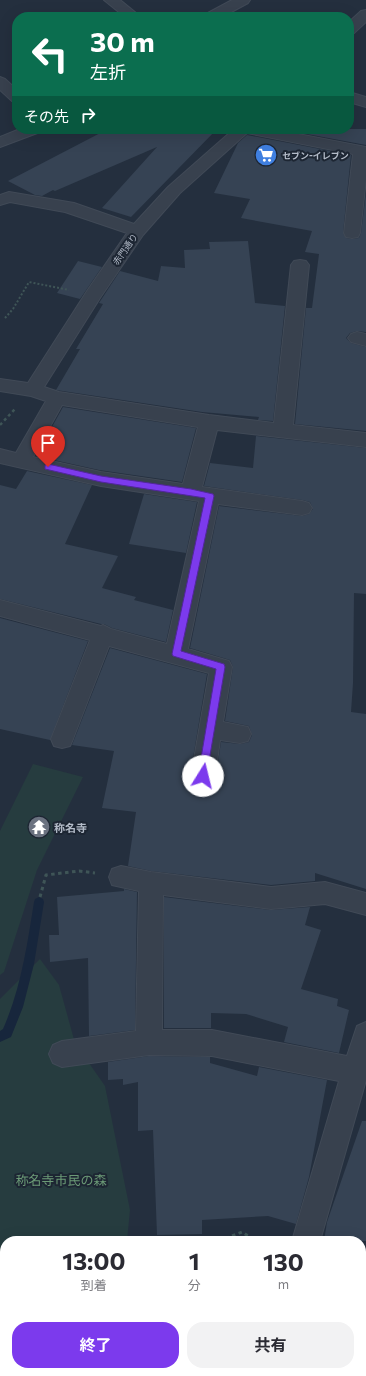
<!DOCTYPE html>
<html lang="ja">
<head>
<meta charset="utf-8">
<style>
	:root { --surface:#fff; --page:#f2f2f3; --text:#2b2b33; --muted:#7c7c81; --accent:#7c3aed }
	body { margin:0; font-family:Commissioner,"Noto Sans JP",sans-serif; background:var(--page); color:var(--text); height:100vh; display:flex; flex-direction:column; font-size:15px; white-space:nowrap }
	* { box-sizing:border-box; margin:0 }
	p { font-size:13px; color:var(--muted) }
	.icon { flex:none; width:22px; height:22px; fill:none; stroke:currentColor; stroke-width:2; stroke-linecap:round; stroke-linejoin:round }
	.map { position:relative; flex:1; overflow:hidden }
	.panel { position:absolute; left:0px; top:1236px; width:366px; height:140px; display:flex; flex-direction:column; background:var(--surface); border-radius:16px 16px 0 0; box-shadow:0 4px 16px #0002 }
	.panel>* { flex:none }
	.hud { position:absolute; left:12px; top:12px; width:342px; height:122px; border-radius:16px; box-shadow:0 4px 16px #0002; background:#0b6e4f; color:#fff; overflow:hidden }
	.pin { position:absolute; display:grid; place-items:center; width:34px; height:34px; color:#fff; margin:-41px -17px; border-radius:50% 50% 50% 0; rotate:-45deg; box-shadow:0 0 4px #0007 }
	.pin .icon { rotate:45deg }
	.me { position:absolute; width:44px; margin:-22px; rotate:9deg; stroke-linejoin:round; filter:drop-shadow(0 0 3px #0008) }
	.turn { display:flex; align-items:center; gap:14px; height:84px; padding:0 12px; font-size:18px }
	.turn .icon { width:52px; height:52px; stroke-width:2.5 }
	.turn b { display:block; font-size:28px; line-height:34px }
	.then { display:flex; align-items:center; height:38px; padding:0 12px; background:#0003; gap:8px; font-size:15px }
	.eta { display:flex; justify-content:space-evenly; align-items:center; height:68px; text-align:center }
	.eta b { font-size:24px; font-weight:700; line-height:28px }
	.action { display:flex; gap:8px; margin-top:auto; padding:8px 12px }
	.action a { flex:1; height:46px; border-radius:16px; background:var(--accent); color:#fff; font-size:16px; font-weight:700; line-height:46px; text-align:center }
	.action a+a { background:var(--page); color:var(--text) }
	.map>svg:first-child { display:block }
	.green { fill:#263c3f }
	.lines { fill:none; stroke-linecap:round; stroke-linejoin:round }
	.stream { fill:#17263c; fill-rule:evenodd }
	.building { fill:#364354 }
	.minor-casing { stroke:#414a57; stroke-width:2 }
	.path-far2 { stroke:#3f5557; stroke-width:2; stroke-dasharray:2 2; stroke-linecap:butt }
	.path-far1 { stroke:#3f5557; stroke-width:2.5; stroke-dasharray:3 3; stroke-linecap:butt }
	.path { stroke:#3f5557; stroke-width:3; stroke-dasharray:3.5 3.5; stroke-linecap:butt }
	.minor { fill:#38414e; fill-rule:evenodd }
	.route { fill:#7c3aed; stroke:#51269a }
	.labels { text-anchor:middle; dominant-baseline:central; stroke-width:4; stroke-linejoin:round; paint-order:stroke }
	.far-poi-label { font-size:9px; font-weight:bold; fill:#b4bcc9; stroke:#1d2633; text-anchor:start }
	.far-street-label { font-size:9px; fill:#b4bcc9; stroke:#1d2633 }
	.poi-label { font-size:11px; font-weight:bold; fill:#b4bcc9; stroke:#1d2633; text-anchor:start }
	.near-park-label { font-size:13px; fill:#6b9a76; stroke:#1d2633 }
</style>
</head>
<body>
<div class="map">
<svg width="366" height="1376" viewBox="0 0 366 1376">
	<rect width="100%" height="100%" fill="#242f3e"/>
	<g class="green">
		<path d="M 33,764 L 83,777 L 37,870 L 4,972 L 0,975 L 0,831 Z"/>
		<path d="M 40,959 L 59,985 L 75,1043 L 105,1086 L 130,1210 L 127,1241 L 5,1241 L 5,1371 L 115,1371 L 114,1376 L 0,1376 L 0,999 Z"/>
	</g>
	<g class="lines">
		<path class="stream" d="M 39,897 L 43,899 L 44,902 L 34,964 L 23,1007 L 11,1037 L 0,1042 L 0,1031 L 3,1029 C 21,988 27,946 34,902 L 35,899 Z"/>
	</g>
	<g class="building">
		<path d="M 108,129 L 217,129 L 131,217 L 102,208 L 157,147 L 55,191 L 53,190 L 42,196 L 35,195 L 8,181 Z"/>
		<path d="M 280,129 L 366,129 L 366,145 Z"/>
		<path d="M 247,135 L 351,155 L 343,233 L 346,238 L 352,239 L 359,238 L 361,233 L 366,193 L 366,332 L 357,331 L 350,333 L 346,338 L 351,343 L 366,347 L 366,431 L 295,424 L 306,308 L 312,308 L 319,254 L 305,252 L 312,231 L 241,218 L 250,199 L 214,193 L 238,143 Z"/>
		<path d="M 248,241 L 255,303 L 285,306 L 273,421 L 258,420 L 259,417 L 202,412 L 56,390 L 80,349 L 76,349 L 103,304 L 99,303 L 120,271 L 158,281 L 161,266 L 185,268 L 184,250 L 210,249 L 209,242 Z"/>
		<path d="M 78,261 L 102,267 L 80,299 L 57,293 Z"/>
		<path d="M 63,407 L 196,428 L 182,482 L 99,470 L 36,456 Z"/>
		<path d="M 256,436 L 366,448 L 366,594 L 354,593 L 353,683 L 351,712 L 366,714 L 366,889 L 315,873 L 315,881 L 271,885 L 151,871 L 128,866 L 136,812 L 102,808 L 114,751 L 72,745 L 110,648 L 207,674 L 190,776 L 194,784 L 204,787 L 212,784 L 216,776 L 221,742 L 240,744 L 249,742 L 252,735 L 249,726 L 225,721 L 233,667 L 230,660 L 190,648 L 219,506 L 302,516 L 309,514 L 313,509 L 310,502 L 302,500 L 204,486 L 210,463 L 253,468 Z"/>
		<path d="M 27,471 L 92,485 L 65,544 L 118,556 L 102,588 L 136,597 L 134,600 L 173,610 L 166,642 L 112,628 L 104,624 L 101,624 L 0,599 L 0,485 L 16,489 Z"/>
		<path d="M 144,494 L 197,502 L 186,553 L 129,544 Z"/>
		<path d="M 0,618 L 88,641 L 50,740 L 0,729 Z"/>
		<path d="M 124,889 L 137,892 L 135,1030 L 89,1036 L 88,958 L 50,962 L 49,935 L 59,935 L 57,897 L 124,891 Z"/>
		<path d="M 164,897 L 271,910 L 310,907 L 305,925 L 321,930 L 301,989 L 338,999 L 337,1006 L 349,1010 L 339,1053 L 284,1042 L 288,1027 L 246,1014 L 211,1013 L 211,1028 L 164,1028 Z"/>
		<path d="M 149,1056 L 210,1057 L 210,1063 L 257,1076 L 259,1067 L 327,1080 L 309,1177 L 296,1224 L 268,1216 L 202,1220 L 202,1234 L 157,1235 L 153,1130 L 138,1131 L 138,1082 L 123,1085 L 123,1079 L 108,1080 L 108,1062 Z"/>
		<path d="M 362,1121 L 366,1121 L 366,1241 L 324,1241 L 327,1222 Z"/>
	</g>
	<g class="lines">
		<g class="minor-casing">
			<g id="minor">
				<path d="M 104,0 L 120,0 L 141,17 L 125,17 Z"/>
				<path d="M 232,0 L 250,0 L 248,3 L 222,17 L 204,17 L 206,14 Z"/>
				<path d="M 366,10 L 366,22 L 354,33 L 349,34 L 349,22 L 361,11 Z"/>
				<path d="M 0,77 L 5,79 L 17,90 L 17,103 L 12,101 L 0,90 Z"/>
				<path d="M 349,92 L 366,97 L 366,107 L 349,102 Z"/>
				<path d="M 20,129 L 42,129 L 40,132 L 0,147 L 0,137 Z"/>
				<path d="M 234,129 L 272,129 L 366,147 L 366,179 L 360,233 L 358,237 L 352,238 L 346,237 L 344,233 L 353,154 L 247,133 L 180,193 L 143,235 L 100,298 L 44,387 L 59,392 L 209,415 L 274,423 L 291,265 L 294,261 L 300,260 L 306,261 L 309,265 L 293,425 L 366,433 L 366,447 L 217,430 L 202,487 L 302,501 L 309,503 L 312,508 L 309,513 L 302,515 L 218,504 L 188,649 L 229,661 L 232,667 L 223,722 L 248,727 L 251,734 L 248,741 L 240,743 L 220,740 L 215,776 L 211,783 L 203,786 L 195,783 L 191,776 L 209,673 L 109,646 L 73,739 L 70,746 L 62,748 L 54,746 L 51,739 L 90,640 L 0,616 L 0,600 L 101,626 L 103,625 L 111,629 L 167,644 L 199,501 L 101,486 L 0,463 L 0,449 L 16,453 L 46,401 L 31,396 L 0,391 L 0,379 L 28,383 L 87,291 L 127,233 L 65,212 L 10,202 L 0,205 L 0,195 L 9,192 L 74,203 L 134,224 L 168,187 ZM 62,405 L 198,427 L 183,484 L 101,472 L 33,457 Z"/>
				<path d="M 357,332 L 366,334 L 366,346 L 351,342 L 348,338 L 351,334 Z"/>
				<path d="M 121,866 L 151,872 L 271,887 L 325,882 L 366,893 L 366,915 L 325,904 L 271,909 L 163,895 L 162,1030 L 212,1030 L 347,1056 L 357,1026 L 366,1022 L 366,1080 L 320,1241 L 292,1241 L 339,1081 L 212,1056 L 149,1055 L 62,1067 L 53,1063 L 49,1054 L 53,1045 L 62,1041 L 136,1031 L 139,891 L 112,885 L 109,877 L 112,869 Z"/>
				<path d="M 361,1289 L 366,1292 L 366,1322 L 361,1319 Z"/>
			</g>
		</g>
		<path class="path-far2" d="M 5,318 L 13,309 L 29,282 L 69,290"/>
		<path class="path-far1" d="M 0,425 L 15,409"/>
		<g class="path">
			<path d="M 40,897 L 46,875 L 79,871 L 95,873"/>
			<path d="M 219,1241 L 242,1232 L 256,1241"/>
			<path d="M 133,1371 L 133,1376"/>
		</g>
		<use href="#minor" class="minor"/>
	</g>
	<path class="route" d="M 48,464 L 101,476 L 191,489 L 213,494 L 214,496 L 181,651 L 224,664 L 225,667 L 206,779 L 200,779 L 198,776 L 216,669 L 173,656 L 172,654 L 205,498 L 101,482 L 45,469 L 45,465 Z"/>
	<defs>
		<g id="supermarket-disc" transform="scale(1.15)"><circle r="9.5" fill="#3f7fe0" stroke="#1d2633"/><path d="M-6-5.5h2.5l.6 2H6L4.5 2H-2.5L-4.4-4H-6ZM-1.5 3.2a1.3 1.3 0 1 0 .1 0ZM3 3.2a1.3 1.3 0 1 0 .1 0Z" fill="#fff"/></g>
		<g id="temple-disc" transform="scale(1.15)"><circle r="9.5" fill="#6b7280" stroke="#1d2633"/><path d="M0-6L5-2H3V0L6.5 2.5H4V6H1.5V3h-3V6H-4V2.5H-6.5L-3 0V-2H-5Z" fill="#fff"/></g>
	</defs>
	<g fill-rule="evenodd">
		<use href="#supermarket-disc" x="266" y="155"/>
		<use href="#temple-disc" x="39" y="827"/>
	</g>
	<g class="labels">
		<g class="far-poi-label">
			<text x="282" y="155">セブン-イレブン</text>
		</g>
		<g class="far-street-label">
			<text transform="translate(125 249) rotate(-55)">赤門通り</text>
		</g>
		<g class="poi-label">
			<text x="54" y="827">称名寺</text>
		</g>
		<g class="near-park-label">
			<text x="61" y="1180">称名寺市民の森</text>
		</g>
	</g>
</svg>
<div class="pin" style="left:48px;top:467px;background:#d93025"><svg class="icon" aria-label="arrive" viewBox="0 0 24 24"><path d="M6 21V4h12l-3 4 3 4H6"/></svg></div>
<svg class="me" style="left:203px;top:776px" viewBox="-20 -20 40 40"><circle r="19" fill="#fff"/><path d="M0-13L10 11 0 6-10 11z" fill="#7c3aed"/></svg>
<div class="hud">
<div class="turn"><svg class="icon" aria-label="left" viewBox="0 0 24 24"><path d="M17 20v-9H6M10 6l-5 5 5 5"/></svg><div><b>30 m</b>左折</div></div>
<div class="then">その先<svg class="icon" aria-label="right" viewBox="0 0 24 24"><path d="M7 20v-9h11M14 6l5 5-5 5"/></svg></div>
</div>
<section class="panel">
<div class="eta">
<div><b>13:00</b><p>到着</p></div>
<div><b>1</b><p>分</p></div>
<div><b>130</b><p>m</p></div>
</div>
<div class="action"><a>終了</a><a>共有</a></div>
</section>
</div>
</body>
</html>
